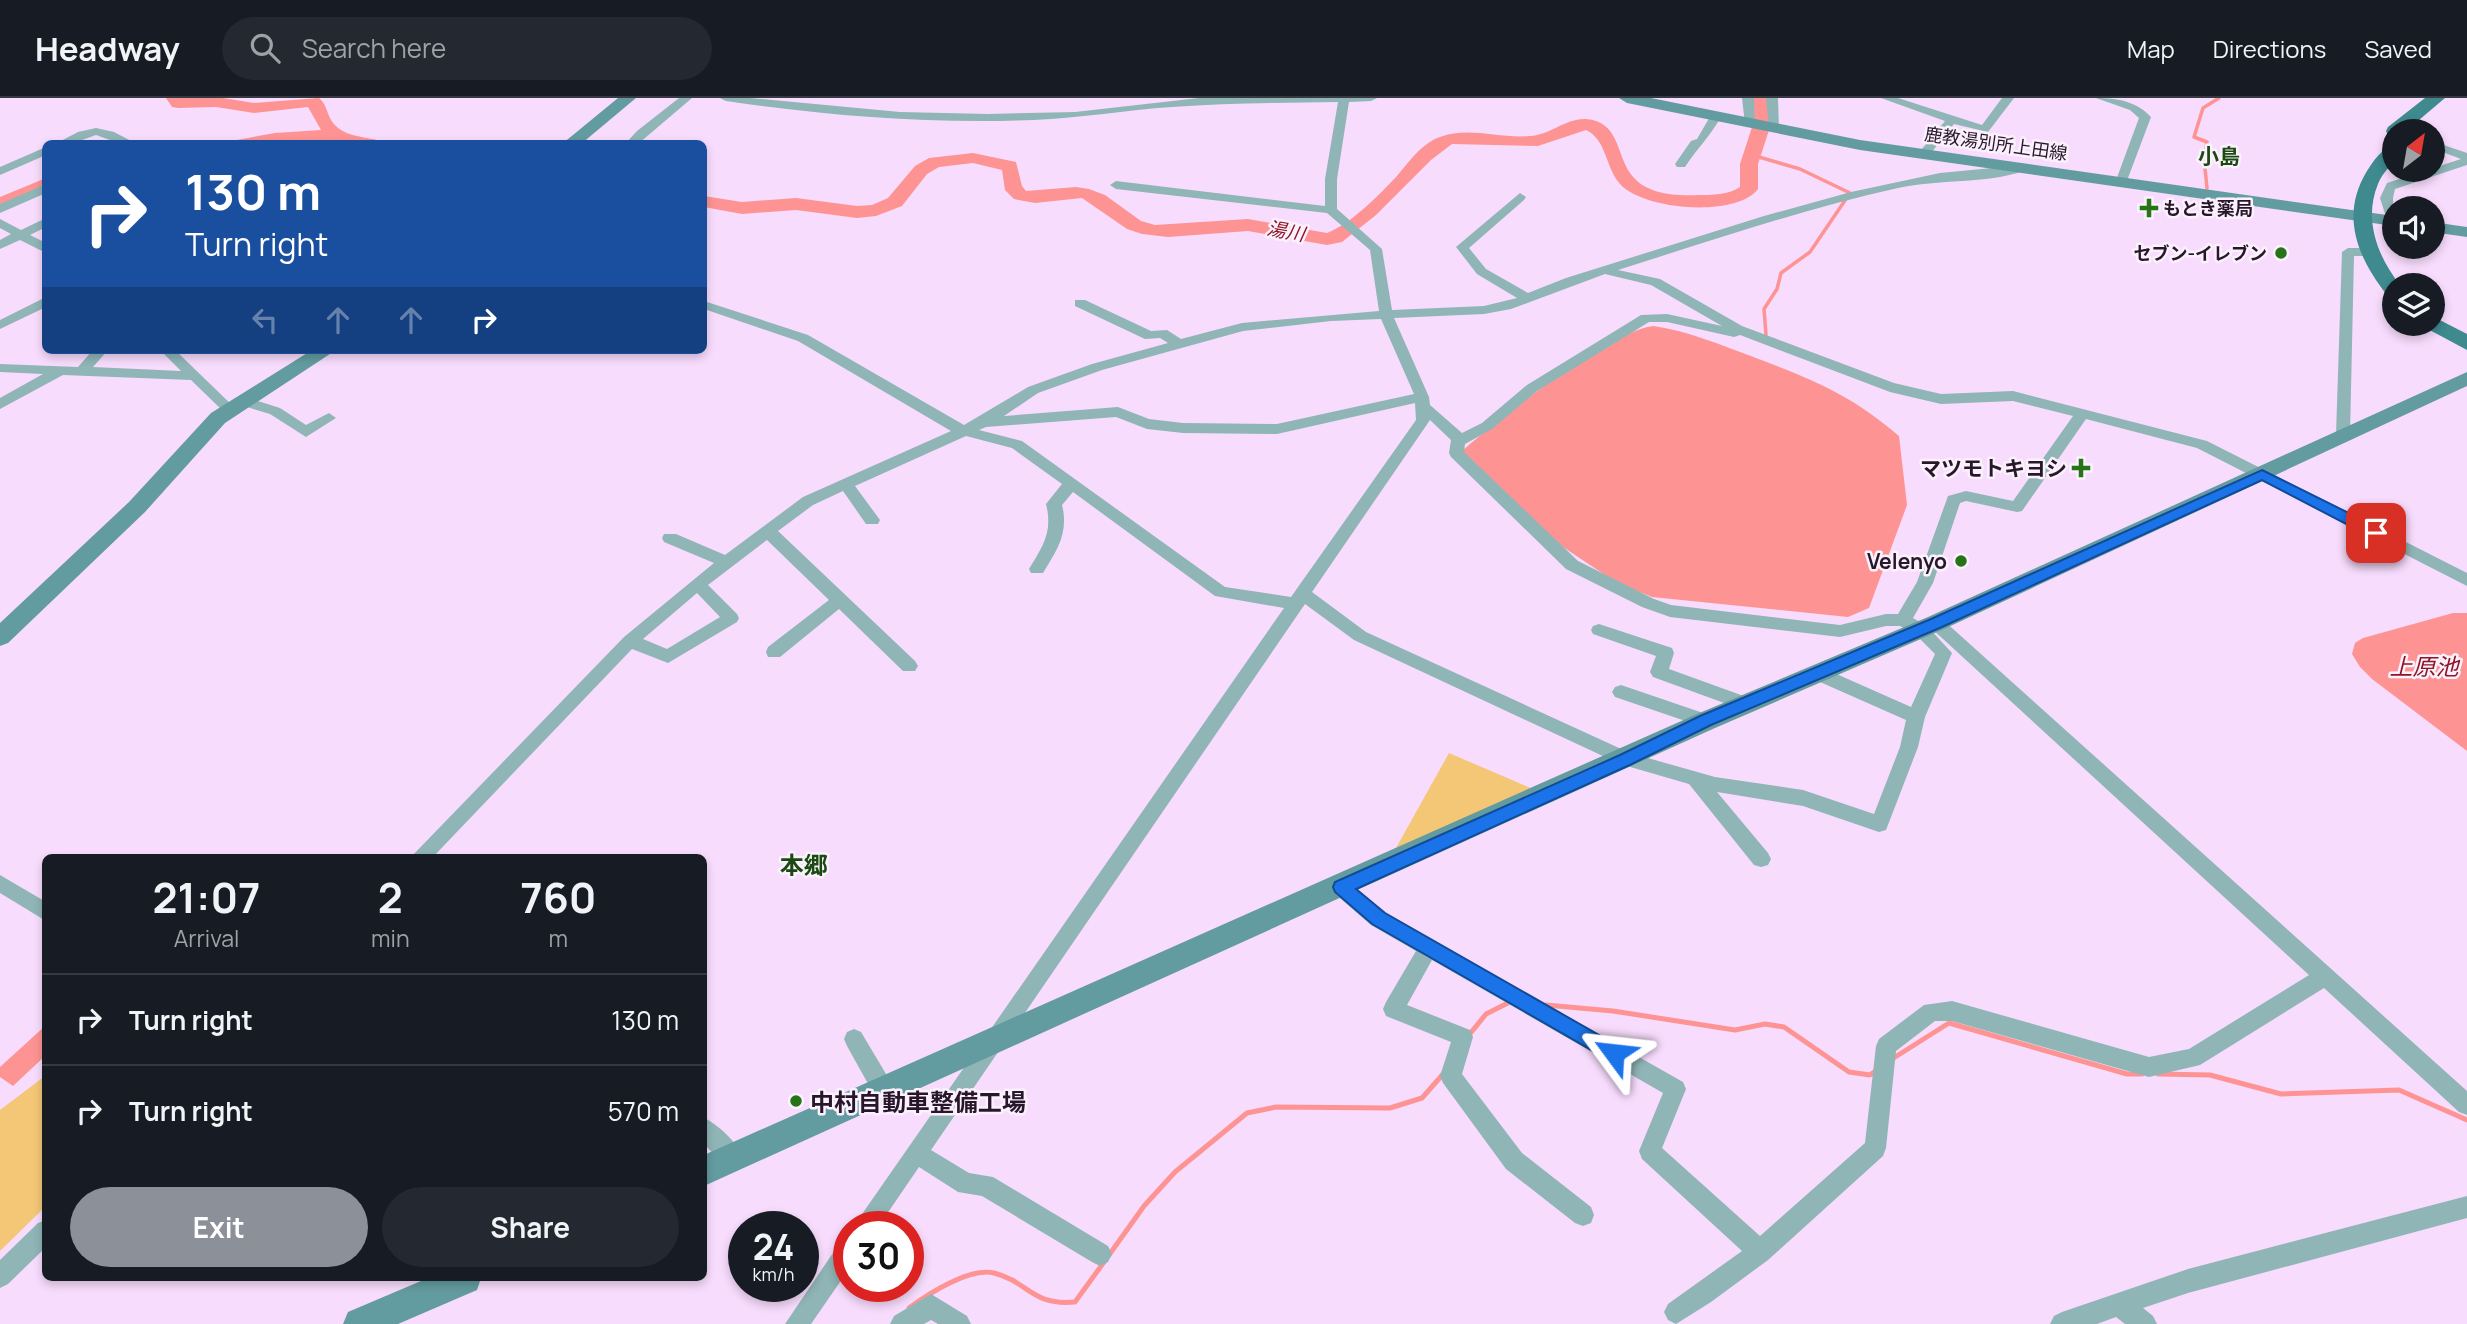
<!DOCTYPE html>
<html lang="en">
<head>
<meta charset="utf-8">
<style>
	:root { --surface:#171b24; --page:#242831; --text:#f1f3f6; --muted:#9ea1a6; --line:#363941; --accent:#8c9099 }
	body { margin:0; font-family:Manrope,"Noto Sans JP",sans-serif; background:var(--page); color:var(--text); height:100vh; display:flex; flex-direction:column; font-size:26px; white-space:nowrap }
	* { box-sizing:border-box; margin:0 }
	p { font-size:23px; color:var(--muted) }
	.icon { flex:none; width:38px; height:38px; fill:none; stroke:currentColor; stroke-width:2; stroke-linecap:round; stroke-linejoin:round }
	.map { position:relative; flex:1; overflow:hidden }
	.drawer { position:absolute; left:42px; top:756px; width:665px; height:427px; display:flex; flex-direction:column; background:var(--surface); border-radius:10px; box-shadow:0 4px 10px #0003 }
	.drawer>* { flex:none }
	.guide { position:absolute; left:42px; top:42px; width:665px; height:214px; border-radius:10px; box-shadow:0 4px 10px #0003; background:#1a4fa0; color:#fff; overflow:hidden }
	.needle { width:46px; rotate:31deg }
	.fabs { position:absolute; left:2382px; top:21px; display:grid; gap:14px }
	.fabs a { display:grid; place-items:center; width:63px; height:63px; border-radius:50%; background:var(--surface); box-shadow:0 4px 10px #0003; font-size:35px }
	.speed { position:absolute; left:728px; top:1113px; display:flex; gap:14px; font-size:35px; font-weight:700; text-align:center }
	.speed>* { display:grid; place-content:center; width:91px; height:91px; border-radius:50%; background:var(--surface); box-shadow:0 4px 10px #0003; line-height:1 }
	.speed small { font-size:18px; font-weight:400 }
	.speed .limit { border:10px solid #d22; background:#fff; color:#111 }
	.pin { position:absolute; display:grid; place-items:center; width:60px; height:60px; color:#fff; margin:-30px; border-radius:14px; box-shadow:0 4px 10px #0006 }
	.me { position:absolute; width:77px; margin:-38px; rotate:300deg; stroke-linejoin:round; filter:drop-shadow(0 0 5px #0008) }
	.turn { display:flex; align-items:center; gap:24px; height:147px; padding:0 28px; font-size:32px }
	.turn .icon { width:91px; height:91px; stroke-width:2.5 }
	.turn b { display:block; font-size:49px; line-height:60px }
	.lanes { display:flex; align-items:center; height:66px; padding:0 28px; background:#0003; justify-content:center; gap:35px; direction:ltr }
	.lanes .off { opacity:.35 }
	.eta { display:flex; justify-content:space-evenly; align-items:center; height:119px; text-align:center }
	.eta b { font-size:42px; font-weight:700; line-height:49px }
	.action { display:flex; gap:14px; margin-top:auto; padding:14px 28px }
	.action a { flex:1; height:80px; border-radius:42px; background:var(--accent); color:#fff; font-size:28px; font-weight:700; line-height:80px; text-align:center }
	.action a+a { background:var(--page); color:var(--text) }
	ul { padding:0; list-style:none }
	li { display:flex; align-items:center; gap:21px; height:91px; padding:0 28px; border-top:2px solid var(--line) }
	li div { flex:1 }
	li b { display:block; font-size:26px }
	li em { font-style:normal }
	header { display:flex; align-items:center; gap:42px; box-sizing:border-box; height:98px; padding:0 35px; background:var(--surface); border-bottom:2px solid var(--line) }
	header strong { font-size:33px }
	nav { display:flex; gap:38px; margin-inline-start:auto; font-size:24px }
	.search { width:490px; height:63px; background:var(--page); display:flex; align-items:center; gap:18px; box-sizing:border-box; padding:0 24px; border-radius:38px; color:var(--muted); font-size:26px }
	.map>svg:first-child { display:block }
	.green { fill:#f4c777 }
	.water { fill:#fd9493 }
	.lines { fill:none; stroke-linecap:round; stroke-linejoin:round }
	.stream-far1 { stroke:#fd9493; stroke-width:3.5 }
	.stream { stroke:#fd9493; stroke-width:5 }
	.river { fill:#fd9493; fill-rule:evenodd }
	.street { fill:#90b5b7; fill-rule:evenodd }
	.secondary { fill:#639ca0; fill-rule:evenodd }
	.primary { fill:#3e8a8f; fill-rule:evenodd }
	.route { fill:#1a73e8; stroke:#114b97; stroke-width:2 }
	.poi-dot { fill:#277318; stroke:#faf1fc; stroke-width:2.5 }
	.labels { text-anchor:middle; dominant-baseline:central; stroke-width:5; stroke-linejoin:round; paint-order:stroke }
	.far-street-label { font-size:18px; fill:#28172b; stroke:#faf1fc }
	.far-poi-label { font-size:18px; font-weight:bold; fill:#28172b; stroke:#faf1fc; text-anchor:start }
	.far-water-label { font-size:19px; font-style:italic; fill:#901426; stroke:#faf1fc }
	.far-quarter-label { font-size:21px; font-weight:bold; fill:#1a4911; stroke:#faf1fc }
	.poi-label { font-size:21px; font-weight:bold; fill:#28172b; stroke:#faf1fc; text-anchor:end }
	.water-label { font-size:23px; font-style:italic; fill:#901426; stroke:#faf1fc }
	.quarter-label { font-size:24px; font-weight:bold; fill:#1a4911; stroke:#faf1fc }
	.near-poi-label { font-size:24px; font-weight:bold; fill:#28172b; stroke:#faf1fc; text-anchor:start }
</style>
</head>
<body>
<header>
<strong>Headway</strong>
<div class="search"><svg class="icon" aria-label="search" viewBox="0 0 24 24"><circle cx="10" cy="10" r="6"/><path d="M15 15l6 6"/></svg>Search here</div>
<nav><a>Map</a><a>Directions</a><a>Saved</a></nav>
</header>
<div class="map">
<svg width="2467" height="1226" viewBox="0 0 2467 1226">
	<rect width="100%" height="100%" fill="#f8dcfd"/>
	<g class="green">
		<path d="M 1449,655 L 1533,691 L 1396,750 Z"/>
		<path d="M 45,978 L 45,1109 L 0,1153 L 0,1012 Z"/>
	</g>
	<g class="water">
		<path d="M 1653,228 C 1688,233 1718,246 1751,258 C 1811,281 1849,295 1899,338 L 1907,407 L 1869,510 L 1848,519 L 1652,499 L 1617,485 L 1554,443 L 1462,353 C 1499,321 1609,233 1653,228 Z"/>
		<path d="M 2453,515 L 2467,515 L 2467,653 L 2372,581 L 2360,569 L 2352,556 L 2355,545 L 2363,540 Z"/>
		<path d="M 45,928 L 45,958 L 13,988 L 0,979 L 0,969 Z"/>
	</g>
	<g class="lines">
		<g class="stream-far1">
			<path d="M 1752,57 L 1800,71 L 1850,95 L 1810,154 L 1781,175 L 1777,191 L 1764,211 L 1766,237"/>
			<path d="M 2207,90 L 2204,61 L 2207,44 L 2194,39 L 2203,10 L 2219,0"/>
		</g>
		<g class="stream">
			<path d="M 1546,907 L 1613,913 L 1735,932 L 1765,926 L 1784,929 L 1849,974 L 1870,977 L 1877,972"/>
			<path d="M 1469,937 L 1486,916 L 1510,904"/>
			<path d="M 1892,961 L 1949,925 L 2127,976 L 2142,976"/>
			<path d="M 2158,976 L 2210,977 L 2281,996 L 2399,992 L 2467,1022"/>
			<path d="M 1109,1157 L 1144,1108 L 1175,1074 L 1247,1015 L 1276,1009 L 1390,1010 L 1422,1000 L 1444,975"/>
			<path d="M 909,1210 C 928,1196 970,1169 994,1175 C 1029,1184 1031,1208 1075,1204 L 1104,1164"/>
		</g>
		<g class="river">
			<path d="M 166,0 L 223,0 L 254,5 L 319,0 C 326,6 326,12 330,20 C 339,38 360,38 377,42 L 379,46 L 307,43 L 235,46 L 237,42 L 275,35 L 321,32 L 308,9 L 254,15 L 216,9 L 178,10 L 172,9 Z"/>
			<path d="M 1751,0 L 1767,0 L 1771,26 L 1758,66 L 1758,91 C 1736,120 1643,112 1620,86 C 1605,69 1607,42 1586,32 L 1538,48 L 1452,46 L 1431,62 L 1376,117 L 1342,144 L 1327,147 L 1248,133 L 1168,139 L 1142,136 L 1127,131 L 1082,100 L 1035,105 L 1014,101 L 1005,92 L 1002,72 L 973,65 L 939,69 L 927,76 L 902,108 L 876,118 L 857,120 L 796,112 L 742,116 L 704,109 L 704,98 L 742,104 L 796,100 L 857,108 L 872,107 L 888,100 L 915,68 L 929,60 L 973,55 L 1016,64 L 1022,88 L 1026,93 L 1076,89 L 1089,91 L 1105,97 L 1141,123 L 1155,127 L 1248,121 L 1327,135 C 1352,125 1378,98 1397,78 C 1409,64 1422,45 1440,39 C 1469,28 1500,41 1530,38 C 1550,37 1566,20 1586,21 C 1619,24 1616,54 1630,75 C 1645,97 1676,98 1699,97 C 1712,97 1728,97 1740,89 L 1740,66 L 1753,26 Z"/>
			<path d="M 46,80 L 46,92 L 0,112 L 0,99 Z"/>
		</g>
		<g class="street">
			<path d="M 679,0 L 692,0 L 638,46 L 625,46 L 637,33 Z"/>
			<path d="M 720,0 L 750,0 L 900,14 L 988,16 L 1075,14 L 1199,0 L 1377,0 L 1371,3 L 1349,4 L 1337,81 L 1337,111 L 1382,151 L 1392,212 L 1484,208 L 1517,200 L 1477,176 L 1456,149 L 1520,95 L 1526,99 L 1524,102 L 1469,150 L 1486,171 L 1528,195 L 1566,180 L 1764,118 L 1851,94 L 1940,75 L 2024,67 L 2024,73 C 1985,86 1939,81 1898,90 C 1803,111 1710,143 1618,172 L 1660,181 L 1742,228 L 1894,285 L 1941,296 L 2013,293 L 2207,343 L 2467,475 L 2467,488 L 2197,350 L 2086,321 L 2022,413 L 2017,414 L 1966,403 L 1960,405 L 1933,485 L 1913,520 L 1927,528 L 1952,555 L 1925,619 L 1918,649 L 1886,732 L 1879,734 L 1803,708 L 1717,694 L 1768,755 L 1771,761 L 1768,767 L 1761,769 L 1754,767 L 1689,686 L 1620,666 L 1354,542 L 1305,506 L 931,1052 L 969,1075 L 993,1079 L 1108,1148 L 1112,1156 L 1108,1164 L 1100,1168 L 1092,1164 L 982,1098 L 958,1094 L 919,1069 L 878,1129 L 853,1129 L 1284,510 L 1215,498 L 1073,394 L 1062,407 C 1069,435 1057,452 1043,475 L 1031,475 L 1029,471 C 1043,448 1053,434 1046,406 L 1062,386 L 1012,350 L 966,338 L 855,388 L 880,422 L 878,426 L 866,426 L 843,393 L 813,407 L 778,433 L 915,563 L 918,568 L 915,573 L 903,573 L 839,511 L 780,559 L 768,559 L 766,554 L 768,549 L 829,502 L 767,442 L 708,487 L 737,516 L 739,520 L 737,524 L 668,565 L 632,551 L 432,760 L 410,760 L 624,539 L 714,465 L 664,444 L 662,440 L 664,436 L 676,436 L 725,457 L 803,399 L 951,333 L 798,243 L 704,211 L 704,203 L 808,237 L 964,327 L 1028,289 L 1092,266 L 1168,245 L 1160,240 L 1145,241 L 1075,208 L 1075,202 L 1085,202 L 1151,233 L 1167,232 L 1181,241 L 1242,225 L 1379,213 L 1370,152 L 1327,115 L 1116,91 L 1110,87 L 1116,83 L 1325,108 L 1325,81 L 1338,4 C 1283,5 1227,5 1172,9 C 1126,12 1081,20 1034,22 C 931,26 828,18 726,3 ZM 1605,176 L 1651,187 L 1722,228 L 1667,216 L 1641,217 L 1527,287 L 1482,325 L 1462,335 L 1430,307 L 1429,299 L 1394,220 L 1484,216 L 1511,211 ZM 1381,221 L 1414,296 L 1277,326 L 1183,325 L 1149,321 L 1118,309 L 1004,318 L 1038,295 L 1102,272 L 1243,233 L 1331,223 ZM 1649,224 L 1667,224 L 1734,239 L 1740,237 L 1890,294 L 1941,306 L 2013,303 L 2073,318 L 2013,403 L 1966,393 L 1948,398 L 1917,484 L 1898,516 L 1886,516 L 1840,527 L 1671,507 L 1654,501 L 1578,463 L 1464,354 L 1465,346 L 1492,331 L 1537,293 ZM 1415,305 L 1416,322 L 1291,499 L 1225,489 L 1022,343 L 979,332 L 986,329 L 1116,319 L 1147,331 L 1183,335 L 1277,336 ZM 1430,322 L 1451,342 L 1449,355 L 1451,359 L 1566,471 L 1642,509 L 1670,519 L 1840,539 L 1886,528 L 1900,528 L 1915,536 L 1935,556 L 1911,609 L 1823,570 L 1811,570 L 1808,575 L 1811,580 L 1906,622 L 1900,649 L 1874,716 L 1803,692 L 1715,679 L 1630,655 L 1366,534 L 1312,494 ZM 697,495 L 720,519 L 667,551 L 643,541 Z"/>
			<path d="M 1742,0 L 1754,0 L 1755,28 L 1745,26 Z"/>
			<path d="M 1766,0 L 1778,0 L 1779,33 L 1769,31 Z"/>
			<path d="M 1881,0 L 1898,0 L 1982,27 L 2002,0 L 2014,0 L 1988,34 L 1954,26 L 1927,60 L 1923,61 L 1917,57 L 1945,23 Z"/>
			<path d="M 2096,0 C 2117,0 2136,3 2151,19 L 2125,88 L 2115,85 L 2139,20 L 2130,12 Z"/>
			<path d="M 1711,17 L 1721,19 C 1709,40 1698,49 1685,69 L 1677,69 L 1675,66 L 1691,43 L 1697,41 Z"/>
			<path d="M 96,30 L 114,34 L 137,46 L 121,46 L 96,37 L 71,46 L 55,46 L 78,34 Z"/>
			<path d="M 2432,43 L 2467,55 L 2467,67 L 2395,91 L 2393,100 L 2394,125 L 2388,125 L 2380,100 L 2387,85 L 2461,61 L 2432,50 Z"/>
			<path d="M 46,49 L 46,57 L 0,77 L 0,69 Z"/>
			<path d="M 46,86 L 46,95 L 0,115 L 0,106 Z"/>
			<path d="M 46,120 L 46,129 L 30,137 L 46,145 L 46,155 L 20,142 L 0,151 L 0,142 L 11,136 L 0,130 L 0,121 L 21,132 Z"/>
			<path d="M 2348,150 L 2368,150 L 2374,154 L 2368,158 L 2354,158 L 2350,336 L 2343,341 L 2336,336 L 2342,154 Z"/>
			<path d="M 46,199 L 46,209 L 0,231 L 0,222 Z"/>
			<path d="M 93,252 L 108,252 L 93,269 L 181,273 L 163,255 L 165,252 L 175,252 L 236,311 L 234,314 L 224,314 L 191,282 L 63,277 L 0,311 L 0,300 L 43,276 L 0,274 L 0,266 L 78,269 Z"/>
			<path d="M 242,298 L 280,310 L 306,327 L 329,315 L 336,320 L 306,339 L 270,316 L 237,306 L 235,303 L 237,300 Z"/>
			<path d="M 1936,519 L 1942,521 L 2467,993 L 2467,1017 L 2459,1014 L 2324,890 L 2200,967 L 2149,979 L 1952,923 L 1935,923 L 1896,953 L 1886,1050 L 1883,1058 L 1768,1162 L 1711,1204 L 1676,1226 L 1668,1222 L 1664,1214 L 1668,1206 L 1742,1153 L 1642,1061 L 1639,1053 L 1663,995 L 1432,862 L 1407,907 L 1470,932 L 1473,939 L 1462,976 L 1522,1055 L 1591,1109 L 1594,1117 L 1591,1125 L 1583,1128 L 1575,1125 L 1506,1071 L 1443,985 L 1440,978 L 1451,944 L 1386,918 L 1383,911 L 1386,904 L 1416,853 L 1371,827 L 1334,795 L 1331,789 L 1334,783 L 1341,781 L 1348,783 L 1385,815 L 1683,984 L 1686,991 L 1662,1050 L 1760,1138 L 1865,1045 L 1876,948 L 1879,941 L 1924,907 L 1952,903 L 2149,959 L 2189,951 L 2309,877 L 1930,529 L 1928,525 L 1930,521 Z"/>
			<path d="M 1599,526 L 1672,550 L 1674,555 L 1669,571 L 1752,601 L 1755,606 L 1752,611 L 1746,613 L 1653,579 L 1650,574 L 1656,558 L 1593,536 L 1591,532 L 1593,528 Z"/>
			<path d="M 1621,587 L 1712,618 L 1715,623 L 1712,628 L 1706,630 L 1615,599 L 1612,594 L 1615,589 Z"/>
			<path d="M 0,777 L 46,804 L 46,823 L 0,795 Z"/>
			<path d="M 854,931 L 861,934 L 892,986 L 895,993 L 892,1000 L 884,1003 L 876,1000 L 847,948 L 844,941 L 847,934 Z"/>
			<path d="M 704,1020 C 718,1026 737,1045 743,1059 L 740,1067 L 732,1070 L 724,1067 L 704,1046 Z"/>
			<path d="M 2467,1098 L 2467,1120 L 2188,1195 L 2143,1210 L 2153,1218 L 2157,1226 L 2125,1226 L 2116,1219 L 2097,1226 L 2050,1226 L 2054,1218 L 2062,1214 L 2188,1171 Z"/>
			<path d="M 46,1122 L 46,1149 L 8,1186 L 0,1190 L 0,1162 L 38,1125 Z"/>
			<path d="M 849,1140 L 849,1171 L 811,1226 L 785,1226 L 841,1143 Z"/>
			<path d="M 931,1196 L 967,1218 L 971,1226 L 938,1226 L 931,1222 L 924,1226 L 890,1226 L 894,1218 Z"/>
		</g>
		<g class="secondary">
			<path d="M 618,0 L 636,0 L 581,46 L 562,46 Z"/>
			<path d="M 1619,0 L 1651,0 L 1860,42 L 2394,118 L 2394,128 L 1860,52 L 1627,5 Z"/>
			<path d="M 2432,124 L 2467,129 L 2467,139 L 2432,134 Z"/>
			<path d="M 312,252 L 336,252 L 225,325 L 145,414 L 8,545 L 0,548 L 0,525 L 129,404 L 211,315 Z"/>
			<path d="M 2467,274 L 2467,288 L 1944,531 L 1715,630 L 704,1088 L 704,1057 L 1697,616 L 1928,519 Z"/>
			<path d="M 428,1180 L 481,1180 L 477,1192 L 398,1226 L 343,1226 L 348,1214 Z"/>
		</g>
		<g class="primary">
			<path d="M 2425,0 L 2445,0 L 2406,33 L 2394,33 L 2394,38 L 2388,37 L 2386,33 L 2388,29 Z"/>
			<path d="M 2394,47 C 2394,72 2387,66 2378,86 C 2363,122 2378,159 2400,187 L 2394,187 L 2394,199 L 2387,197 C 2357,159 2340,117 2367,73 C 2373,63 2382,50 2394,47 Z"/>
			<path d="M 2432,218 L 2467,236 L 2467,252 L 2424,229 L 2422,226 L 2432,226 Z"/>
		</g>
	</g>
	<path class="route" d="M 2262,372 L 2381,431 L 2383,435 L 2381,439 L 2371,439 L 2262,382 L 1942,529 L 1711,627 L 1632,666 L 1356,791 L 1385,815 L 1620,949 L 1623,955 L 1620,961 L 1614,964 L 1607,961 L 1372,826 L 1335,794 L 1333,789 L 1335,784 L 1620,657 L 1700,618 L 1931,521 Z"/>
	<g class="poi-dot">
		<path d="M2145.5 99.5h7v7h7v7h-7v7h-7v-7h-7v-7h7z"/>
		<circle cx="2281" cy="155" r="7"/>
		<path d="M2077.5 359.5h7v7h7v7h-7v7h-7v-7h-7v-7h7z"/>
		<circle cx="1961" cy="463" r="7"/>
		<circle cx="796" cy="1003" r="7"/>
	</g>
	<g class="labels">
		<g class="far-street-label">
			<text transform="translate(1996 45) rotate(8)">鹿教湯別所上田線</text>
		</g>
		<g class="far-poi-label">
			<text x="2163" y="110">もとき薬局</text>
			<text x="2267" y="155" text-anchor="end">セブン-イレブン</text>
		</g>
		<g class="far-water-label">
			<text transform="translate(1286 133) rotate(10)">湯川</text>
		</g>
		<g class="far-quarter-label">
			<text x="2219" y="58">小島</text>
		</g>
		<g class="poi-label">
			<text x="2067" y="370">マツモトキヨシ</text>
			<text x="1947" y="463">Velenyo</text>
		</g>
		<g class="water-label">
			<text x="2424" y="568">上原池</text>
		</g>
		<g class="quarter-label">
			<text x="804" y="766">本郷</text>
		</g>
		<g class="near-poi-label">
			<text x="810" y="1003">中村自動車整備工場</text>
		</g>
	</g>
</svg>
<div class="fabs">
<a><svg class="needle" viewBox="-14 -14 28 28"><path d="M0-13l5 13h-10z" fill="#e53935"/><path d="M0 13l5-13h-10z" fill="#9ea1a6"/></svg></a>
<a><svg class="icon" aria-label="sound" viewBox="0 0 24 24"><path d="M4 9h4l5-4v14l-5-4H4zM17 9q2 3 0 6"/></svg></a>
<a><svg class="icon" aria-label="layers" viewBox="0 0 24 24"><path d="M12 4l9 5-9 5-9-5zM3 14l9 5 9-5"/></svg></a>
</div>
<div class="speed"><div>24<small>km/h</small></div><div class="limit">30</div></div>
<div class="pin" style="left:2376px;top:435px;background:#d93025"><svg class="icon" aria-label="arrive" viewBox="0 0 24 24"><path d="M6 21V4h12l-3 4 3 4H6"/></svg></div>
<svg class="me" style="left:1614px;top:955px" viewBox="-20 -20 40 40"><path d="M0-17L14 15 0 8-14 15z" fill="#1a73e8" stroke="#fff" stroke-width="4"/></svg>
<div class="guide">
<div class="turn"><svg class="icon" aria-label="right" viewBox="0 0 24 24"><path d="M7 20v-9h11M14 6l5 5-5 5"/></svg><div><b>130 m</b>Turn right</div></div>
<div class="lanes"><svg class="icon off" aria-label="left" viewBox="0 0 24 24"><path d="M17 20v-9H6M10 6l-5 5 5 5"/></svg><svg class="icon off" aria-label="ahead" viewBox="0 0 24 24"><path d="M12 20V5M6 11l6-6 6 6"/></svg><svg class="icon off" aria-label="ahead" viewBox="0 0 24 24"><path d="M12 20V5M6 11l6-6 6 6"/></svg><svg class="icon" aria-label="right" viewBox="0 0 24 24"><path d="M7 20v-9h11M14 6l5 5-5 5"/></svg></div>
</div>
<section class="drawer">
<div class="eta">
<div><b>21:07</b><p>Arrival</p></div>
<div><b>2</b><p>min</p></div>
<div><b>760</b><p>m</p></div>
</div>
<ul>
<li><svg class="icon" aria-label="right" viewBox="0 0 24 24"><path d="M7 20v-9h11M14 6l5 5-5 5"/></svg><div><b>Turn right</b></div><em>130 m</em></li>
<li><svg class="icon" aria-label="right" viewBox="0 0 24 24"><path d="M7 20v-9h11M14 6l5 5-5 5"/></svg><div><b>Turn right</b></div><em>570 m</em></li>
</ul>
<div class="action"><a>Exit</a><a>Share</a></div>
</section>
</div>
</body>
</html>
